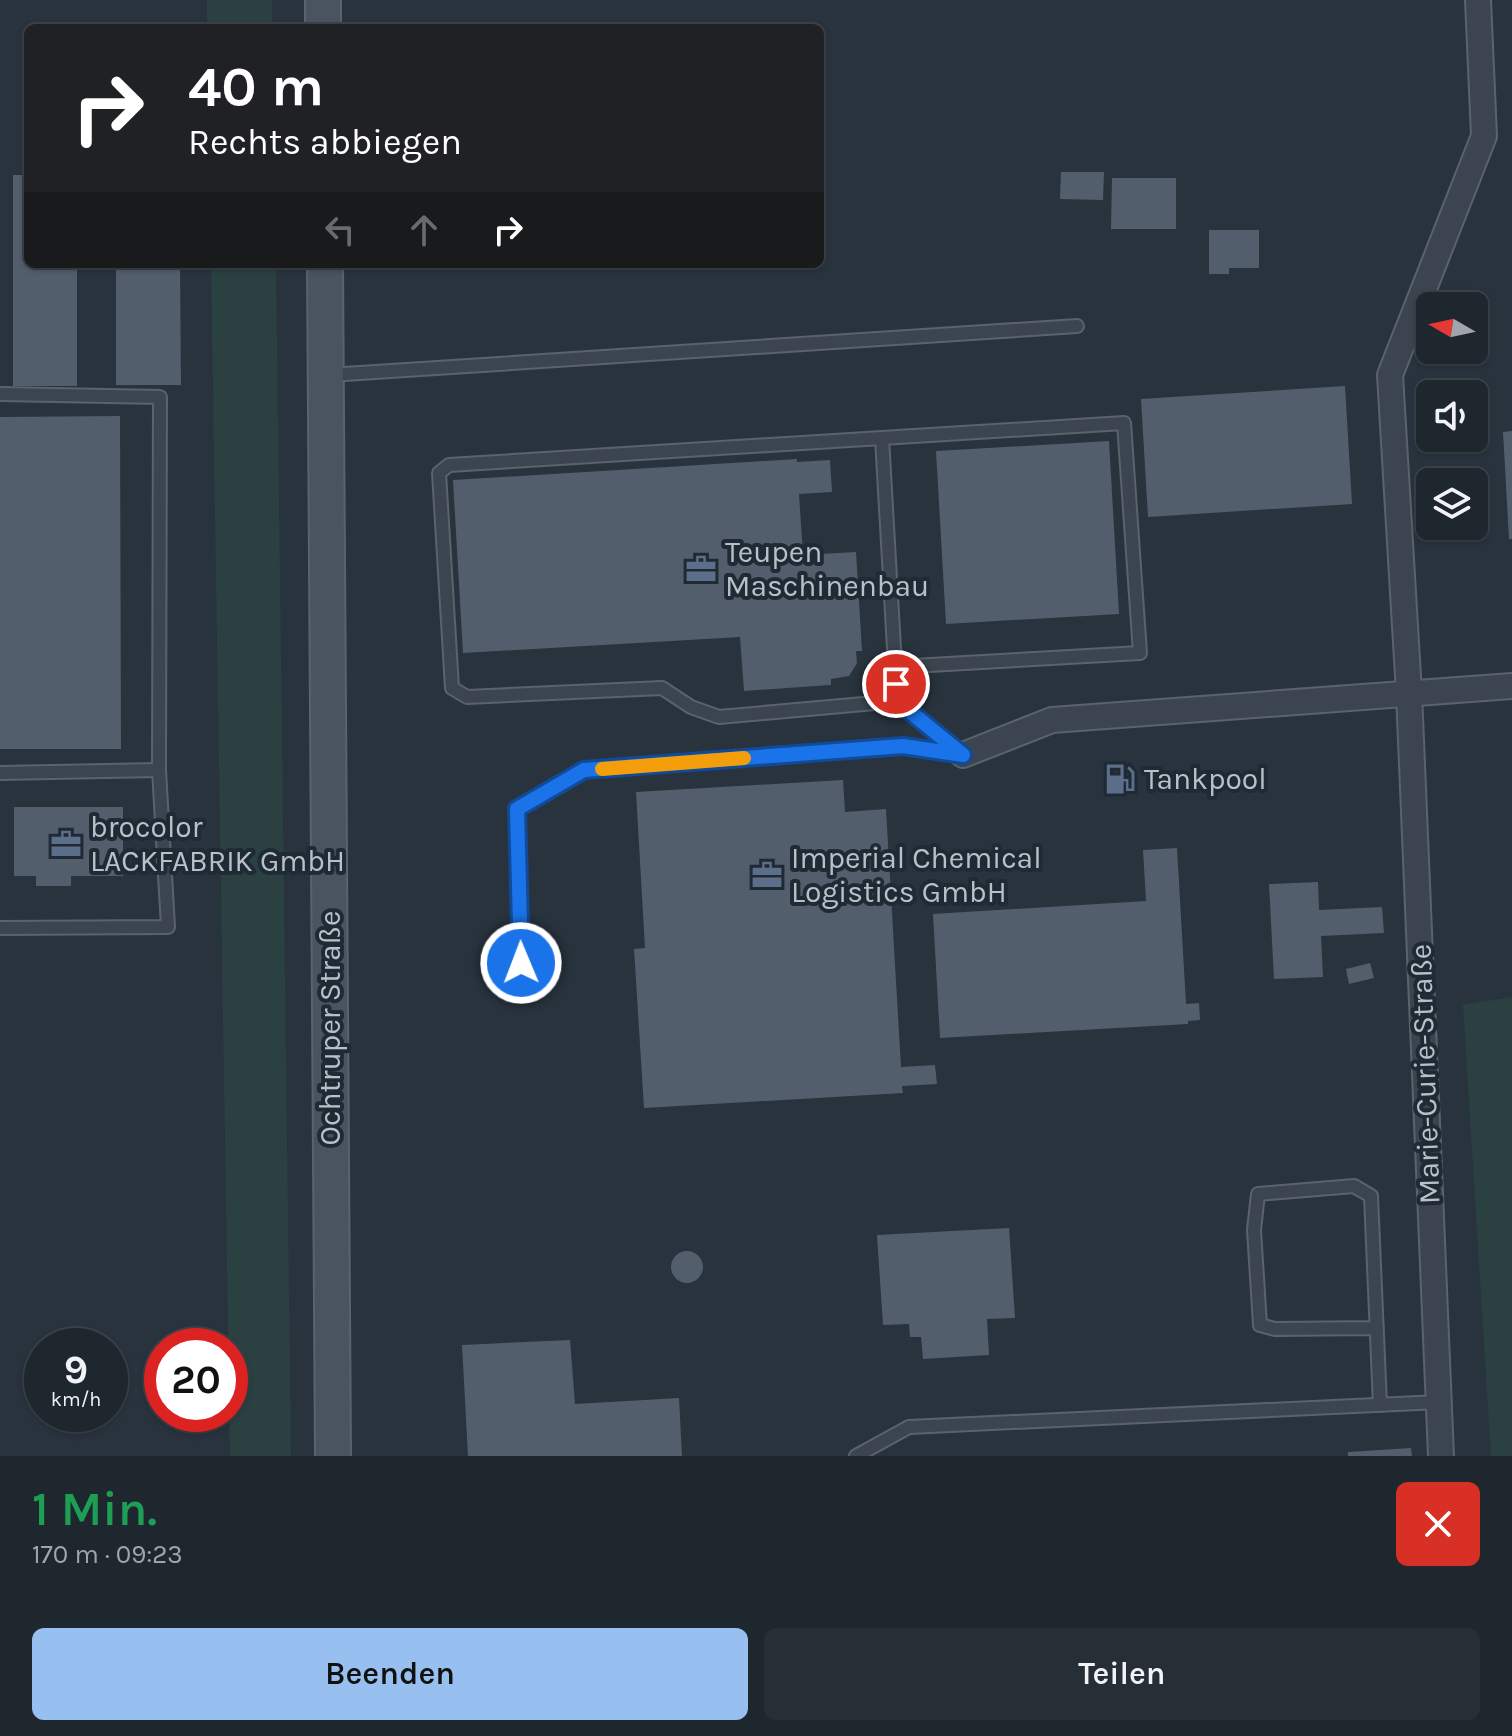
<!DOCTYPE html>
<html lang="de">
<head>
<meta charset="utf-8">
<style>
	:root { --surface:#1e262e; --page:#262e36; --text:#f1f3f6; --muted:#a1a5aa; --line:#3c434a; --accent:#97bfef }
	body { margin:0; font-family:Karla,sans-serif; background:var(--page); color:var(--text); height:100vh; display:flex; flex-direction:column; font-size:30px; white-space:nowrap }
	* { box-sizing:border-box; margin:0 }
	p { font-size:26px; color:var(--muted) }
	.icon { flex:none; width:44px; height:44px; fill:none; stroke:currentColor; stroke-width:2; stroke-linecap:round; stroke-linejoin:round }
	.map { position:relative; height:1456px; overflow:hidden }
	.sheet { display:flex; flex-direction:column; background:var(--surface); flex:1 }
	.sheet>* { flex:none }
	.banner { position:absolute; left:24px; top:24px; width:800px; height:244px; border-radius:12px; box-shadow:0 2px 6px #0004,0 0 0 2px var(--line); background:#202124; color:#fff; overflow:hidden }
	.needle { width:52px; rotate:279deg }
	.controls { position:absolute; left:1416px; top:292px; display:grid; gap:16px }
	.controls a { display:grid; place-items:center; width:72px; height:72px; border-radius:12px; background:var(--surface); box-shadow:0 2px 6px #0004,0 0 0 2px var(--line); font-size:40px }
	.speed { position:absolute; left:24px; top:1328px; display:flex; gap:16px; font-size:40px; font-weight:700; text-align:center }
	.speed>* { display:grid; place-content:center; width:104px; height:104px; border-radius:50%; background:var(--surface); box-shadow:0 2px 6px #0004,0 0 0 2px var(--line); line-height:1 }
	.speed small { font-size:20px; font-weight:400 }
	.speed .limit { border:12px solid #d22; background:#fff; color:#111 }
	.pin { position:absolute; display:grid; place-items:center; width:68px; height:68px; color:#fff; margin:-34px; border:4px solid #fff; border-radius:50%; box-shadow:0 2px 8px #0007 }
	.me { position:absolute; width:88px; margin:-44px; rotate:359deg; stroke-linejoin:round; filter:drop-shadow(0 0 6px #0008) }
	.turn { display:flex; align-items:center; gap:28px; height:168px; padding:0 32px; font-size:36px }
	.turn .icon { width:104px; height:104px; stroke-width:2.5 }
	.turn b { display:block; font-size:56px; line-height:68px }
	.lanes { display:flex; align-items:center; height:76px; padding:0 32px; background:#0003; justify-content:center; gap:40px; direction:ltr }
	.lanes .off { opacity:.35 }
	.round { display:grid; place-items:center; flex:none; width:84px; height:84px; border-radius:12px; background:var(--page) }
	.summary { display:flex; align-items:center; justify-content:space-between; height:136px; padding:0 32px }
	h1 { font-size:48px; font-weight:600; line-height:60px; color:#1e9e55 }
	.button { display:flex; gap:16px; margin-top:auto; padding:16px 32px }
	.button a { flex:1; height:92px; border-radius:12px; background:var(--accent); color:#111; font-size:32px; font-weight:600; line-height:92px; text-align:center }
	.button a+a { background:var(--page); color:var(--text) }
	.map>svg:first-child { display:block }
	.green { fill:#2b4040 }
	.building { fill:#535e6c }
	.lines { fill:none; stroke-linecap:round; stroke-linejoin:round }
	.lane-casing { stroke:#59636c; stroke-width:16 }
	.street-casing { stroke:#59636c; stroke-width:28 }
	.secondary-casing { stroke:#59636c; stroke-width:38 }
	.lane { stroke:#3c454f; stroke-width:12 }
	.street { stroke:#3c454f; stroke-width:24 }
	.secondary { stroke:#4a5461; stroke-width:34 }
	.route-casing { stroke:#114b97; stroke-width:20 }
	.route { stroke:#1a73e8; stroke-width:14 }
	.slow { stroke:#f59e0b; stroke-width:14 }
	.labels { text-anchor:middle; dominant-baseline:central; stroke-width:8; stroke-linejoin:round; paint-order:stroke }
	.poi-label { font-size:30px; fill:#b8c0c9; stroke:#202a34; text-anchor:start }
	.street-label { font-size:30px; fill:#b8c0c9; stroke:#202a34 }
</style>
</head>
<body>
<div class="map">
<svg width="1512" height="1456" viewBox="0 0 1512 1456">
	<rect width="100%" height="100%" fill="#28333e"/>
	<g class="green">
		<rect x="207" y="0" width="65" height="28"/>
		<path d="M 211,264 L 276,264 L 291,1456 L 230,1456 Z"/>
		<path d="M 1512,997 L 1512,1456 L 1491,1456 L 1463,1005 Z"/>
	</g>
	<g class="building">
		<path d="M 1061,172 L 1104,172 L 1103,200 L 1060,199 Z"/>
		<path d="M 13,175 L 28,175 L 28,264 L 77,264 L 77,386 L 13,386 Z"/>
		<path d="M 1112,178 L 1176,178 L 1176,229 L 1111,229 Z"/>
		<path d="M 1209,230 L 1259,230 L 1259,268 L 1229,268 L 1229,274 L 1209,274 Z"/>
		<path d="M 116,264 L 180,264 L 181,385 L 116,385 Z"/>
		<path d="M 1345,386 L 1352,504 L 1148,517 L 1141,399 Z"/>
		<path d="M 120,416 L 121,749 L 0,749 L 0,417 Z"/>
		<path d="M 1512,431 L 1512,539 L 1509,539 L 1503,432 Z"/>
		<path d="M 1109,441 L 1119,614 L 946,624 L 936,451 Z"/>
		<path d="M 797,459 L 797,462 L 830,460 L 832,492 L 799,494 L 803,555 L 856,552 L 862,651 L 856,651 L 857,663 L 849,676 L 831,679 L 831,685 L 744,691 L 740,637 L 463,653 L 453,480 Z"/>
		<path d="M 843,780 L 845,812 L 886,809 L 901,1067 L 935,1065 L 937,1084 L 902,1086 L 903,1093 L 644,1108 L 634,949 L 645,948 L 636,792 Z"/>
		<path d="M 14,807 L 123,807 L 123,876 L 71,876 L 71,886 L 36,886 L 36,876 L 14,876 Z"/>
		<path d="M 1177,848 L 1186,1004 L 1199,1003 L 1200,1020 L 1188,1021 L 1188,1024 L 940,1038 L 933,914 L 1146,901 L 1143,850 Z"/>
		<path d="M 1318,882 L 1319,910 L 1382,907 L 1384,933 L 1321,936 L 1323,977 L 1274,979 L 1269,884 Z"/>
		<path d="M 1370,963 L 1374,978 L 1349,984 L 1346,969 Z"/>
		<path d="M 1009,1228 L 1015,1318 L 987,1319 L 989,1355 L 923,1359 L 921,1337 L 910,1337 L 909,1324 L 883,1325 L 877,1235 Z"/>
		<circle cx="687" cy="1267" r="16"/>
		<path d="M 570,1340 L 575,1404 L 679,1398 L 682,1456 L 468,1456 L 462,1345 Z"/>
		<path d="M 1411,1448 L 1412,1456 L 1348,1456 L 1348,1452 Z"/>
	</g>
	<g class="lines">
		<g class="lane-casing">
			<g id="lane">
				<path d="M 329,375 L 1077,326"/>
				<path d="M 0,394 L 160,397 L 159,770"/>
				<path d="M 882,438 L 1124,423 L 1140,653 L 895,667"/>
				<path d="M 897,701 L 882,438 L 449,465 L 439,473 L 452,688 L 467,697 L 662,688 L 691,707 L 719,717 L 897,701 L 963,755"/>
				<path d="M 0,773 L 159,770 L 168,927 L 0,928"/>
				<path d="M 521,963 L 517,809 L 584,770 L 903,746 L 960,754"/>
				<path d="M 1377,1328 L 1275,1329 L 1260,1325 L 1254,1230 L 1258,1194 L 1354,1186 L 1371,1196 L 1380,1405"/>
				<path d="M 856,1456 L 909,1427 L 1439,1402"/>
			</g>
		</g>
		<g class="street-casing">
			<g id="street">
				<path d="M 963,755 L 1052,720 L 1512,686"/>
				<path d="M 1441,1456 L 1409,693 L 1390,375 L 1484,136 L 1478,0"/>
			</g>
		</g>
		<g class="secondary-casing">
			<g id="secondary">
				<path d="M 323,0 L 323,28"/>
				<path d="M 325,264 L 333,1456"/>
			</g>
		</g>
		<use href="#lane" class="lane"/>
		<use href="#street" class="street"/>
		<use href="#secondary" class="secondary"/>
	</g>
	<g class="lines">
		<g class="route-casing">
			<path id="route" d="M 521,963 L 517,809 L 584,770 L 903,746 L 963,755 L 897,701 L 896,684"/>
		</g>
		<use href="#route" class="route"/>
		<path class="slow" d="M 602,769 L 744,758"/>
	</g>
	<defs>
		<g id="office-bare" transform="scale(2.4)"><path d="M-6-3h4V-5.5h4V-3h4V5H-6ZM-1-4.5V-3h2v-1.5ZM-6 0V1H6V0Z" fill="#5c6f8a" stroke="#202a34" stroke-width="2.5" paint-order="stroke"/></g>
		<g id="fuel-bare" transform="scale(2.4)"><path d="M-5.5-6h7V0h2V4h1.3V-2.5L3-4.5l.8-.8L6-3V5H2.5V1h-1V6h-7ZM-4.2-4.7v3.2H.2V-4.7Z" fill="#5c6f8a" stroke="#202a34" stroke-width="2.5" paint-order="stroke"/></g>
	</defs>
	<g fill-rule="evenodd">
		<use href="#office-bare" x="701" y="569"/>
		<use href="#fuel-bare" x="1120" y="779"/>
		<use href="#office-bare" x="66" y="844"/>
		<use href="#office-bare" x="767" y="875"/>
	</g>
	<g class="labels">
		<g class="poi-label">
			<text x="725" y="552">Teupen<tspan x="725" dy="34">Maschinenbau</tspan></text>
			<text x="1144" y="779">Tankpool</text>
			<text x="90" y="827">brocolor<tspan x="90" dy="34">LACKFABRIK GmbH</tspan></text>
			<text x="791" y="858">Imperial Chemical<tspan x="791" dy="34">Logistics GmbH</tspan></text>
		</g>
		<g class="street-label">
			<text transform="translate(330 1028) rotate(-90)">Ochtruper Straße</text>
			<text transform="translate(1425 1074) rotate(-92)">Marie-Curie-Straße</text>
		</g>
	</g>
</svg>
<div class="controls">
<a><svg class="needle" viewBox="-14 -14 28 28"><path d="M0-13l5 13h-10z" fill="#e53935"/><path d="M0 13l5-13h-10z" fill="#a1a5aa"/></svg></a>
<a><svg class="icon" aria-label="sound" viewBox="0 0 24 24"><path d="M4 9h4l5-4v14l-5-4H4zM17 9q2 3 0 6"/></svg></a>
<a><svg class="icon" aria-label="layers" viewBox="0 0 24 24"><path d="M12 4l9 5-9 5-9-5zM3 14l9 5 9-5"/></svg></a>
</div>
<div class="speed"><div>9<small>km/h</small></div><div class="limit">20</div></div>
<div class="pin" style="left:896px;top:684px;background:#d93025"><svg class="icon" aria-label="arrive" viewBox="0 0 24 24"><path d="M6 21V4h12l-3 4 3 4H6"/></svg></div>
<svg class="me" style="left:521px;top:963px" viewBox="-20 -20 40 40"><circle r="17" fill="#1a73e8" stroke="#fff" stroke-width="3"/><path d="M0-11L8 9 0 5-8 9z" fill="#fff"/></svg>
<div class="banner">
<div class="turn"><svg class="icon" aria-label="right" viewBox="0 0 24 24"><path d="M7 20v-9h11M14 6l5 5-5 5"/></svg><div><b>40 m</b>Rechts abbiegen</div></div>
<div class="lanes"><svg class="icon off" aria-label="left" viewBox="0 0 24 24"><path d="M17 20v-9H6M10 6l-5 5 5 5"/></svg><svg class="icon off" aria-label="ahead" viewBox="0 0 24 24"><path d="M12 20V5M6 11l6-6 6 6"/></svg><svg class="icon" aria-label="right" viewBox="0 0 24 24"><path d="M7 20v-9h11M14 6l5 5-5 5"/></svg></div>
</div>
</div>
<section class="sheet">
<div class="summary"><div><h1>1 Min.</h1><p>170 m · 09:23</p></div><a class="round" style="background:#d93025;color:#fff"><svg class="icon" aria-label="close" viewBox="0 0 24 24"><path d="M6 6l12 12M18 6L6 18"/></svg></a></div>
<div class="button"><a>Beenden</a><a>Teilen</a></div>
</section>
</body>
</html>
